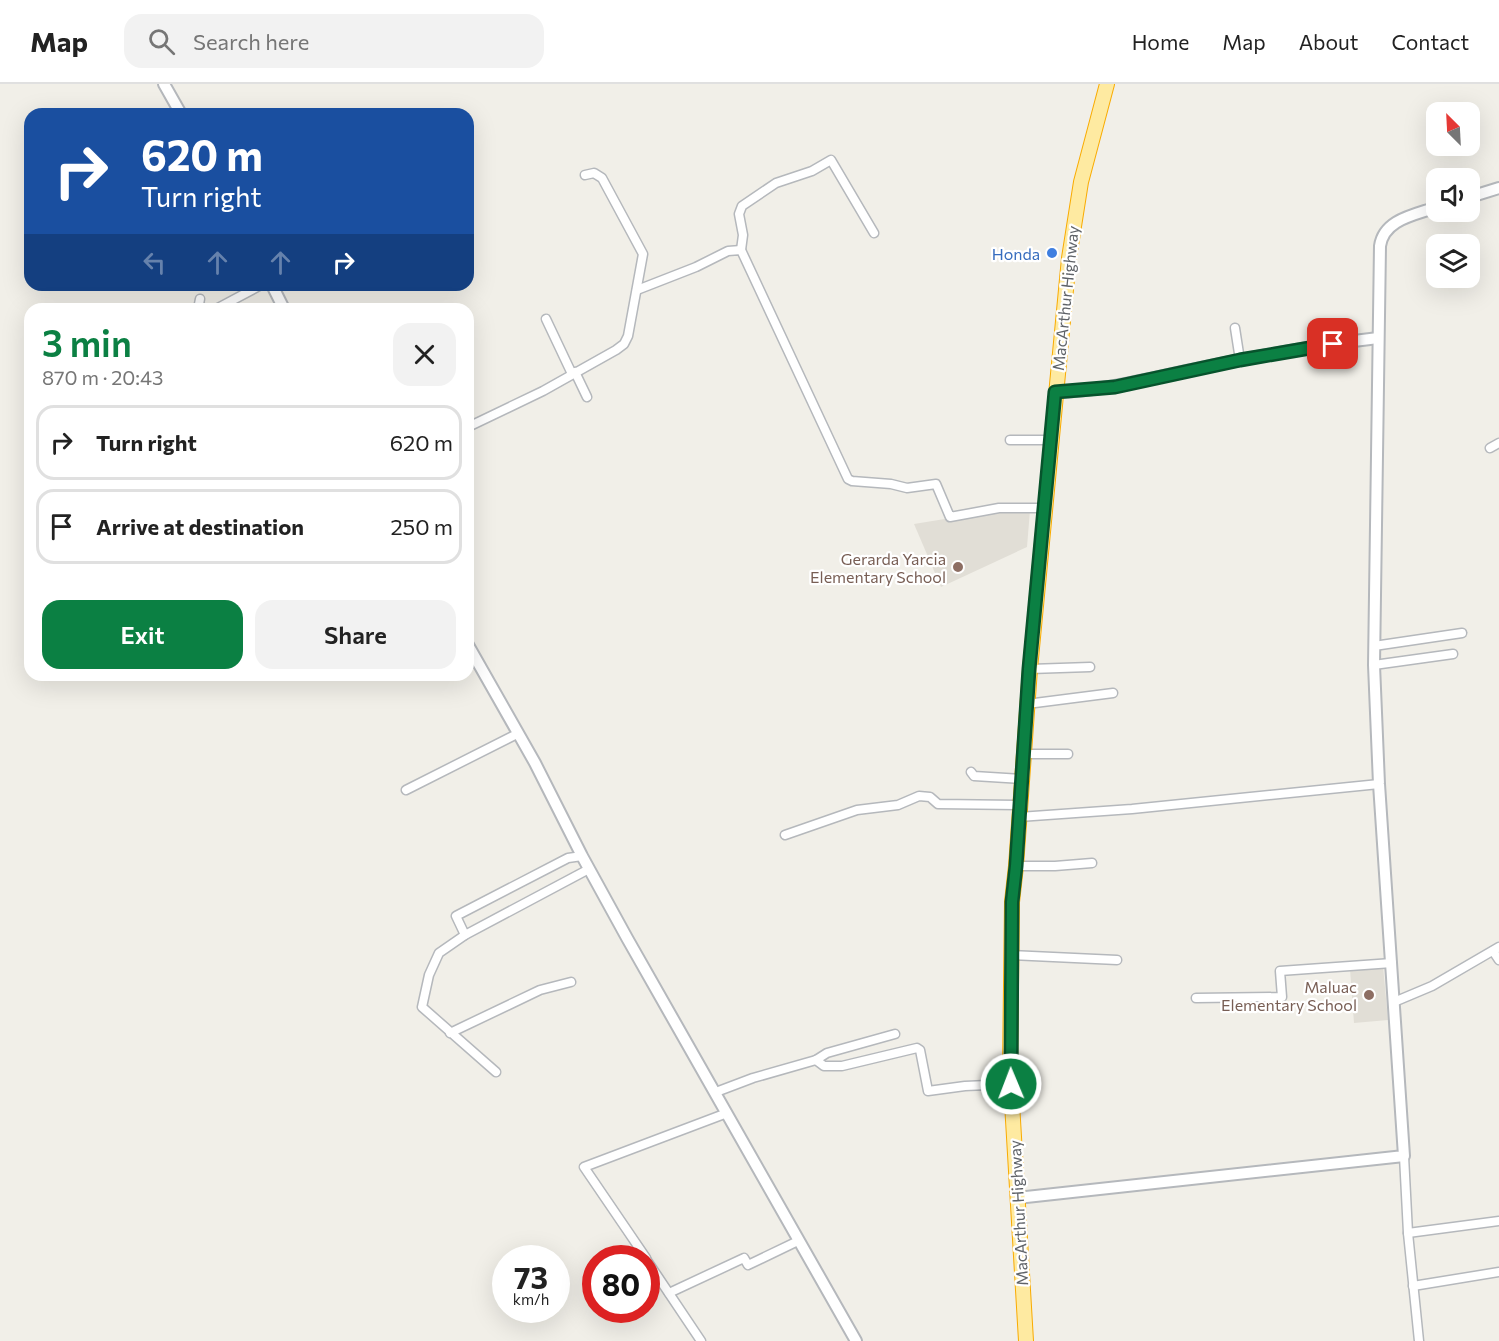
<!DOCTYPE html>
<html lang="en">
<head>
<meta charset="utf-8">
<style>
	:root { --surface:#fff; --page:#f2f2f2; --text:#222; --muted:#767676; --line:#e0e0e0; --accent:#0b8043 }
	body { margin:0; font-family:Commissioner,sans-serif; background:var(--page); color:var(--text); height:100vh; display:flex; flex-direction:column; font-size:22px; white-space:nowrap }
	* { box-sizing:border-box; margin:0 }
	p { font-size:20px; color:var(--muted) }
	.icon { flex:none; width:33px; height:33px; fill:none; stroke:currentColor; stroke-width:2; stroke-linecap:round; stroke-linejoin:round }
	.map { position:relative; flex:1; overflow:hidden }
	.sheet { position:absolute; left:24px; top:219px; width:450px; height:378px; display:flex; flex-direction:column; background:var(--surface); border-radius:18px; box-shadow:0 6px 24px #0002 }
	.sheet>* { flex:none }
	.top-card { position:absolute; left:24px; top:24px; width:450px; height:183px; border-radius:18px; box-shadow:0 6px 24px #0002; background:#1a4fa0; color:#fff; overflow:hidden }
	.needle { width:39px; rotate:336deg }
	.buttons { position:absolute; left:1426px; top:18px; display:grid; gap:12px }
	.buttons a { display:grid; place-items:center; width:54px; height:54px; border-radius:12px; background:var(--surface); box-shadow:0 6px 24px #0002; font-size:30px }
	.speed { position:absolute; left:492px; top:1161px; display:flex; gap:12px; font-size:30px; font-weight:700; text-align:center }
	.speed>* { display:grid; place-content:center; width:78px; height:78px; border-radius:50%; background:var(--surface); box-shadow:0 6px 24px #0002; line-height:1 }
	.speed small { font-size:15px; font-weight:400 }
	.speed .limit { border:9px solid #d22; background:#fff; color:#111 }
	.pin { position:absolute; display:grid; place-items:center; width:51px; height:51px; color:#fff; margin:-26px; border-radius:12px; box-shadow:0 3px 9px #0006 }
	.me { position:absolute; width:66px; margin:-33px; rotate:359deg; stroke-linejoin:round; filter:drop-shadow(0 0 4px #0008) }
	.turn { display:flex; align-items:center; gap:21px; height:126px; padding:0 18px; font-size:27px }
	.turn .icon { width:78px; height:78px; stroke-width:2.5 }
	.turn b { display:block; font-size:42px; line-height:51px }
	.lanes { display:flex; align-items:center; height:57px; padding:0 18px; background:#0003; justify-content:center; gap:30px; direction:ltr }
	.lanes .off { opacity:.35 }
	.round { display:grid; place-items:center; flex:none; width:63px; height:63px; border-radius:18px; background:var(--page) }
	.overview { display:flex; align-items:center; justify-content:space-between; height:102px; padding:0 18px }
	h1 { font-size:36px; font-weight:600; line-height:45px; color:var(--accent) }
	.primary-button { display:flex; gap:12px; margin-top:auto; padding:12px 18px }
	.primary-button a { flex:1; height:69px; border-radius:18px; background:var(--accent); color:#fff; font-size:24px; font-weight:600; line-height:69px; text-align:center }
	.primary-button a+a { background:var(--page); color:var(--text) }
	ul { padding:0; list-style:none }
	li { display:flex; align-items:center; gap:18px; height:75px; margin:0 12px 9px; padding:0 6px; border:3px solid var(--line); border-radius:18px }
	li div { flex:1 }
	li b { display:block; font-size:22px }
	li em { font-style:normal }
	header { display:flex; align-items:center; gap:36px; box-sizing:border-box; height:84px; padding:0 30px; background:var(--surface); border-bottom:2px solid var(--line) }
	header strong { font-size:28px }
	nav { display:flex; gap:33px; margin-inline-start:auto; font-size:21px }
	.search { width:420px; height:54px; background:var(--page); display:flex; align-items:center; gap:15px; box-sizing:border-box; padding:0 21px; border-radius:18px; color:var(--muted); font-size:22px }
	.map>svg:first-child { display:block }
	.education { fill:#e1ded6 }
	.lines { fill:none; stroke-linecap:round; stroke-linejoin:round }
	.minor-casing { stroke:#b5b8bc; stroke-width:11 }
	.tertiary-casing { stroke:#b5b8bc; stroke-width:14 }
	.trunk-casing { stroke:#f9ab00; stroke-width:16 }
	.minor { stroke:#fff; stroke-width:8 }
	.tertiary { stroke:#fff; stroke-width:10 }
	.trunk { stroke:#feeaa1; stroke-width:14 }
	.route-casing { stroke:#07532c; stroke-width:15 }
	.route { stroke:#0b8043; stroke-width:10 }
	.shop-dot { fill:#3f7fe0; stroke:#fff; stroke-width:2 }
	.education-dot { fill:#8d6e63; stroke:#fff; stroke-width:2 }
	.labels { text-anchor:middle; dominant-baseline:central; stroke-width:4.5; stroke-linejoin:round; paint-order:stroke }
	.shop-label { font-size:16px; fill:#366cbe; stroke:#fff; text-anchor:end }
	.street-label { font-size:16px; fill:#5f6368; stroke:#fff }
	.education-label { font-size:16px; fill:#785e54; stroke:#fff; text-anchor:end }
</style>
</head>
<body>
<header>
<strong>Map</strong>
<div class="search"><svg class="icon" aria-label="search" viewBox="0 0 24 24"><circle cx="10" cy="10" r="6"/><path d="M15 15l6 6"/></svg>Search here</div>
<nav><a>Home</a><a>Map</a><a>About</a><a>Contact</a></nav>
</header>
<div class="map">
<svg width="1499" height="1257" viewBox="0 0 1499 1257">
	<rect width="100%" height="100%" fill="#f1efe8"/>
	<g class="education">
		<path d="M 1012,424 L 1030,426 L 1027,463 L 941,503 L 914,440 Z"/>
		<path d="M 1383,882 L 1388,936 L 1354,939 L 1350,885 Z"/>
	</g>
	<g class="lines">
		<g class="minor-casing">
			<g id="minor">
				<path d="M 741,166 L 743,151 L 739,130 L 742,122 L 776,99 L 812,87 L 831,76 L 874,149"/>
				<path d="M 637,206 L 696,183 L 728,167 L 741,166 L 848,395 L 852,397 L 891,400 L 907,404 L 936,400 L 950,433 L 999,424 L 1045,424"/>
				<path d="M 200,215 L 199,220 L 203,225"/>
				<path d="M 216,225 L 261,201"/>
				<path d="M 546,235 L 572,290"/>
				<path d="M 1235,244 L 1240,276"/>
				<path d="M 575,288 L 587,313"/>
				<path d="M 468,343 L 543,307 L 616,266 L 624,260 L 628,252 L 643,170 L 602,94 L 594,89 L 585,91"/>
				<path d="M 1010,356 L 1051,356"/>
				<path d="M 1490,364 L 1499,359"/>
				<path d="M 1374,562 L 1462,549"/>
				<path d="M 1374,581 L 1453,570"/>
				<path d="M 1030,585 L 1090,583"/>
				<path d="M 1027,620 L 1113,609"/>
				<path d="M 1024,670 L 1068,670"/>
				<path d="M 971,688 L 974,692 L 1022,695"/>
				<path d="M 406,706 L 517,650"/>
				<path d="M 1019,733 L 1132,725 L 1379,700"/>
				<path d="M 785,751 L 857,726 L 898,721 L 919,712 L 930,713 L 938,720 L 1020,721"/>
				<path d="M 1016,782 L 1055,782 L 1092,779"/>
				<path d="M 465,851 L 456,832 L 568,774 L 582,772"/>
				<path d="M 1493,867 L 1499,876"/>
				<path d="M 1012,871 L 1117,876"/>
				<path d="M 1196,914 L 1282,913 L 1280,887 L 1392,879"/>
				<path d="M 1394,918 L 1432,902 L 1499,863"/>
				<path d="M 450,949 L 540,906 L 571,898"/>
				<path d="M 816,976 L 824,982 L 842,982 L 917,964 L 920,966 L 928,1007 L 965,1002 L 1010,1000"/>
				<path d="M 496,988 L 422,923 L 429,891 L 439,869 L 465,851 L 589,785"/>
				<path d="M 716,1008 L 753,994 L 816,976 L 827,969 L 895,950"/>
				<path d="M 1404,1072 L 1408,1149 L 1419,1257"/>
				<path d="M 1408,1149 L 1499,1137"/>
				<path d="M 646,1174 L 584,1083 L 727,1029"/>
				<path d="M 646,1175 L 701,1257"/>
				<path d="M 1413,1202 L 1499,1188"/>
				<path d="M 669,1209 L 744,1174 L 748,1181 L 798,1157"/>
			</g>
		</g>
		<g class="tertiary-casing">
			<g id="tertiary">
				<path d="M 164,0 L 181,30"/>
				<path d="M 1470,113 L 1499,104"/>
				<path d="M 272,201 L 284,225"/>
				<path d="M 1055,308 C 1105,307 1152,294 1200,284 C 1259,272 1318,261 1378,254"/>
				<path d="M 468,561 L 535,679 L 582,772 L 627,854 L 856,1257"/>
				<path d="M 1017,1114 L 1404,1072 L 1379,700 L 1374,581 L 1380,162 C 1384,135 1415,131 1437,123"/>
			</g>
		</g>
		<g class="trunk-casing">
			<path id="trunk" d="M 1026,1257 L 1010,985 L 1012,818 L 1016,782 L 1030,585 L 1069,174 L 1081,98 L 1107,0"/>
		</g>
		<use href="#minor" class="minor"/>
		<use href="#tertiary" class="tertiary"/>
		<use href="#trunk" class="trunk"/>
	</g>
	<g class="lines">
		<g class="route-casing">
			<path id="route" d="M 1011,1000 L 1012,818 L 1016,782 L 1029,585 L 1055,308 L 1115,303 L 1240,276 L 1333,260"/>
		</g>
		<use href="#route" class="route"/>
	</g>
	<circle class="shop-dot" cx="1052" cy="169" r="6"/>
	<g class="education-dot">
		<circle cx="958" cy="483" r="6"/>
		<circle cx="1369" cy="911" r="6"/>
	</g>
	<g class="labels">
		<g class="shop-label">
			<text x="1040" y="169">Honda</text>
		</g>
		<g class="street-label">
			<text transform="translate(1065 214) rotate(-84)">MacArthur Highway</text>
			<text transform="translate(1018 1129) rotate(-93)">MacArthur Highway</text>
		</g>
		<g class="education-label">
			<text x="946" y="474">Gerarda Yarcia<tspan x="946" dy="18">Elementary School</tspan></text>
			<text x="1357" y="902">Maluac<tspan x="1357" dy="18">Elementary School</tspan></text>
		</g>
	</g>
</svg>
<div class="buttons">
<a><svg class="needle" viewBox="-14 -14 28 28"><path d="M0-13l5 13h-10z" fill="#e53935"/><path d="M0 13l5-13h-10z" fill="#767676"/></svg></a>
<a><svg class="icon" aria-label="sound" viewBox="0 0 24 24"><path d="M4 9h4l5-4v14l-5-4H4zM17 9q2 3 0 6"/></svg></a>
<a><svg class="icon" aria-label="layers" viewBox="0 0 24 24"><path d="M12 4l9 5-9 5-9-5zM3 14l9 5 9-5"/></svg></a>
</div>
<div class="speed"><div>73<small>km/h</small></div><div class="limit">80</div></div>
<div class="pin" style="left:1333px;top:260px;background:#d93025"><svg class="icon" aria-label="arrive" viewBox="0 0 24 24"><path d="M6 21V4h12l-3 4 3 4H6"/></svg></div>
<svg class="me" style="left:1011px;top:1000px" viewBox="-20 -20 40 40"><circle r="17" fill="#0b8043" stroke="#fff" stroke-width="3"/><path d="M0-11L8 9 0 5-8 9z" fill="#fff"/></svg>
<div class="top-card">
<div class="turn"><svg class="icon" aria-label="right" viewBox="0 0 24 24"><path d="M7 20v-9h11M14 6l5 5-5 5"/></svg><div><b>620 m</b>Turn right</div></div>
<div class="lanes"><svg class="icon off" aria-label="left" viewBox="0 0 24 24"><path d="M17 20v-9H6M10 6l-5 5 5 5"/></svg><svg class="icon off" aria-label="ahead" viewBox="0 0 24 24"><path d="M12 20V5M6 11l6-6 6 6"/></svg><svg class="icon off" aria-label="ahead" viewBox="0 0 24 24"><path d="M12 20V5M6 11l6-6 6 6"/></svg><svg class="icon" aria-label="right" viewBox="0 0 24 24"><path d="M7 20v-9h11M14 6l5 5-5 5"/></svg></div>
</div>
<section class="sheet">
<div class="overview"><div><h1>3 min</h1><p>870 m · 20:43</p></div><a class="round"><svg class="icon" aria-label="close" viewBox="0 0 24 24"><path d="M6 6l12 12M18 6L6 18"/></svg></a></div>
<ul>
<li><svg class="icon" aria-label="right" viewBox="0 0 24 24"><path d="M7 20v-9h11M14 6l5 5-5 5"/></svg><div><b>Turn right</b></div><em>620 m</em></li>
<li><svg class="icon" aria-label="arrive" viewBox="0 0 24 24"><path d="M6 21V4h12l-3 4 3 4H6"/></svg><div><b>Arrive at destination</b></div><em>250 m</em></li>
</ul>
<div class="primary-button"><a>Exit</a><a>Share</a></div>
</section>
</div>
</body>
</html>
